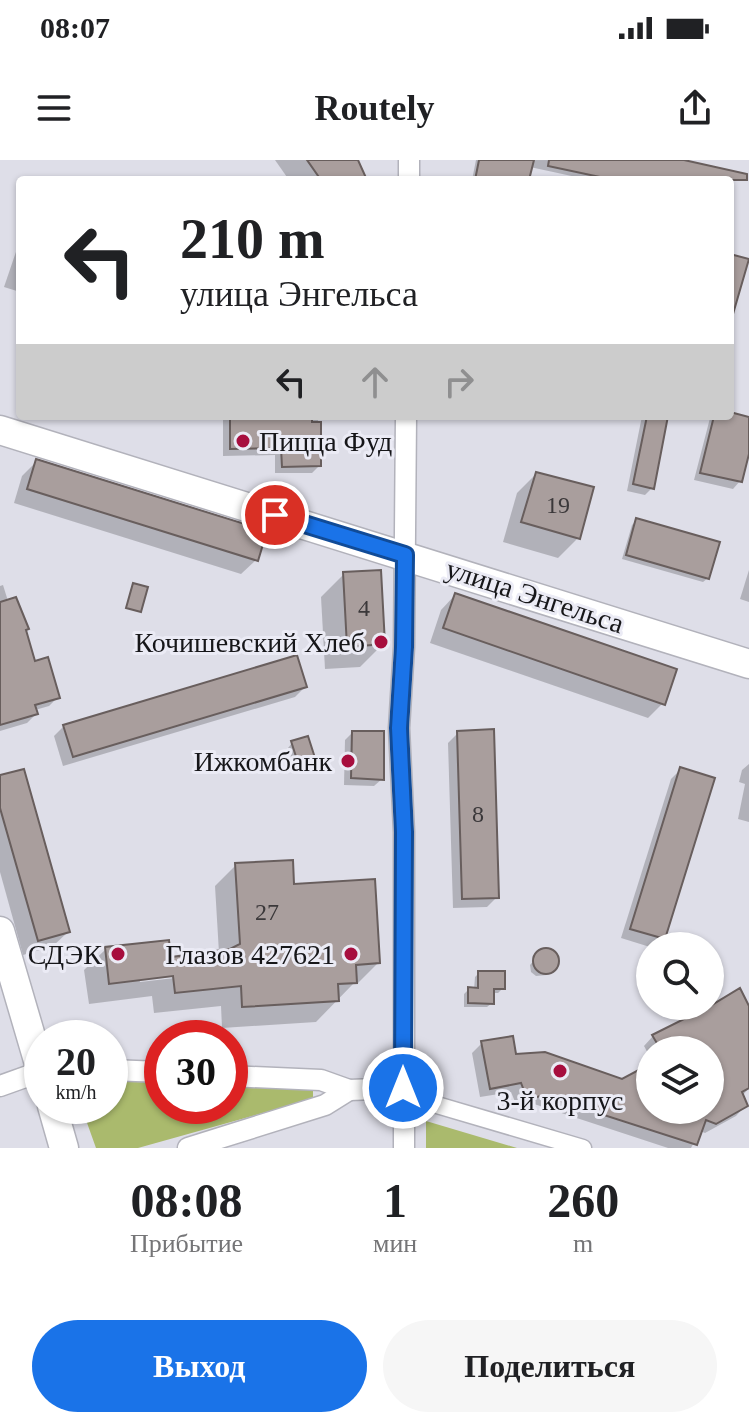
<!DOCTYPE html>
<html lang="ru">
<head>
<meta charset="utf-8">
<style>
	:root { --surface:#fff; --page:#f6f6f6; --text:#202124; --muted:#757577; --accent:#1a73e8 }
	body { margin:0; font-family:Georgia,serif; background:var(--page); color:var(--text); height:100vh; display:flex; flex-direction:column; font-size:30px; white-space:nowrap }
	* { box-sizing:border-box; margin:0 }
	p { font-size:26px; color:var(--muted) }
	.icon { flex:none; width:44px; height:44px; fill:none; stroke:currentColor; stroke-width:2; stroke-linecap:round; stroke-linejoin:round }
	.map { position:relative; height:988px; overflow:hidden }
	.side { display:flex; flex-direction:column; background:var(--surface); flex:1 }
	.side>* { flex:none }
	.top-card { position:absolute; left:16px; top:16px; width:718px; height:244px; border-radius:8px; box-shadow:0 2px 6px #0004; background:#fff; color:var(--text); overflow:hidden }
	.buttons { position:absolute; left:636px; top:772px; display:grid; gap:16px }
	.buttons a { display:grid; place-items:center; width:88px; height:88px; border-radius:50%; background:var(--surface); box-shadow:0 2px 6px #0004; font-size:40px }
	.speed { position:absolute; left:24px; top:860px; display:flex; gap:16px; font-size:40px; font-weight:700; text-align:center }
	.speed>* { display:grid; place-content:center; width:104px; height:104px; border-radius:50%; background:var(--surface); box-shadow:0 2px 6px #0004; line-height:1 }
	.speed small { font-size:20px; font-weight:400 }
	.speed .limit { border:12px solid #d22; background:#fff; color:#111 }
	.pin { position:absolute; display:grid; place-items:center; width:68px; height:68px; color:#fff; margin:-34px; border:4px solid #fff; border-radius:50%; box-shadow:0 2px 8px #0007 }
	.me { position:absolute; width:88px; margin:-44px; rotate:0deg; stroke-linejoin:round; filter:drop-shadow(0 0 6px #0008) }
	.turn { display:flex; align-items:center; gap:28px; height:168px; padding:0 32px; font-size:36px }
	.turn .icon { width:104px; height:104px; stroke-width:2.5 }
	.turn b { display:block; font-size:56px; line-height:68px }
	.lanes { display:flex; align-items:center; height:76px; padding:0 32px; background:#0003; justify-content:center; gap:40px; direction:ltr }
	.lanes .off { opacity:.35 }
	.eta { display:flex; justify-content:space-evenly; align-items:center; height:136px; text-align:center }
	.eta b { font-size:48px; font-weight:600; line-height:56px }
	.button { display:flex; gap:16px; margin-top:auto; padding:16px 32px }
	.button a { flex:1; height:92px; border-radius:48px; background:var(--accent); color:#fff; font-size:32px; font-weight:600; line-height:92px; text-align:center }
	.button a+a { background:var(--page); color:var(--text) }
	.status { display:flex; justify-content:space-between; align-items:center; height:56px; padding:0 40px; background:var(--surface); direction:ltr }
	.status svg { height:22px; fill:currentColor }
	header { display:flex; justify-content:space-between; align-items:center; height:104px; padding:0 32px; background:var(--surface); font-size:36px; font-weight:600 }
	.map>svg:first-child { display:block }
	.green { fill:#aaba6d }
	.shadow { fill:#0003; fill-rule:evenodd }
	.building { fill:#a99e9d; stroke:#685e5d; stroke-width:2 }
	.lines { fill:none; stroke-linecap:round; stroke-linejoin:round }
	.pedestrian-casing { stroke:#b2b2bb; stroke-width:19 }
	.minor-casing { stroke:#b2b2bb; stroke-width:23 }
	.secondary-casing { stroke:#b2b2bb; stroke-width:31 }
	.pedestrian { stroke:#fff; stroke-width:16 }
	.minor { stroke:#fff; stroke-width:20 }
	.secondary { stroke:#fff; stroke-width:28 }
	.route-casing { stroke:#114b97; stroke-width:20 }
	.route { stroke:#1a73e8; stroke-width:14 }
	.poi-dot { fill:#a70e3e; stroke:#ebebf5; stroke-width:3 }
	.labels { text-anchor:middle; dominant-baseline:central; stroke-width:6; stroke-linejoin:round; paint-order:stroke }
	.number-label { font-size:24px; fill:#3b383a }
	.poi-label { font-size:28px; fill:#161619; stroke:#ebebf5; text-anchor:end }
	.street-label { font-size:28px; fill:#161619; stroke:#ebebf5 }
</style>
</head>
<body>
<div class="status"><b>08:07</b><svg viewBox="0 0 49 12"><path d="M0 12V9h3v3zM5 12V6h3v6zM10 12V3h3v9zM15 12V0h3v12zM26 1h20v11H26zM47 4h2v5h-2z"/></svg></div>
<header><svg class="icon" aria-label="menu" viewBox="0 0 24 24"><path d="M4 6h16M4 12h16M4 18h16"/></svg>Routely<svg class="icon" aria-label="share" viewBox="0 0 24 24"><path d="M12 15V3M7 8l5-5 5 5M5 13v7h14v-7"/></svg></header>
<div class="map">
<svg width="749" height="988" viewBox="0 0 749 988">
	<rect width="100%" height="100%" fill="#dedee8"/>
	<g class="green">
		<path d="M 110,921 L 162,923 L 162,946 L 230,946 L 230,925 L 313,928 L 313,939 L 138,988 L 96,988 L 81,946 L 110,946 Z"/>
		<path d="M 426,961 L 517,988 L 426,988 Z"/>
	</g>
	<g class="shadow">
		<path d="M 275,0 L 356,0 L 363,20 L 289,20 Z"/>
		<path d="M 476,0 L 675,0 L 729,20 L 590,20 L 530,7 L 527,20 L 472,20 Z"/>
		<path d="M 20,80 L 20,132 L 4,127 Z"/>
		<path d="M 730,254 L 749,259 L 749,285 L 740,321 L 733,329 L 694,320 L 710,258 L 730,256 Z"/>
		<path d="M 223,256 L 318,256 L 319,306 L 312,313 L 275,313 L 275,295 L 223,296 Z"/>
		<path d="M 505,256 L 575,256 L 572,259 L 505,259 Z"/>
		<path d="M 642,256 L 666,256 L 652,328 L 645,335 L 627,331 Z"/>
		<path d="M 37,301 L 256,400 L 241,414 L 14,343 L 22,316 Z"/>
		<path d="M 536,314 L 578,378 L 558,398 L 503,382 L 517,333 Z"/>
		<path d="M 637,360 L 708,418 L 703,422 L 622,399 L 632,365 Z"/>
		<path d="M 749,410 L 749,442 L 740,439 Z"/>
		<path d="M 344,414 L 383,484 L 360,507 L 325,509 L 321,437 Z"/>
		<path d="M 3,425 L 8,441 L 24,471 L 34,503 L 58,537 L 49,546 L 35,550 L 36,554 L 27,563 L 0,571 L 0,426 Z"/>
		<path d="M 455,435 L 663,543 L 648,558 L 430,483 L 441,450 Z"/>
		<path d="M 305,527 L 295,537 L 63,606 L 54,576 L 64,566 Z"/>
		<path d="M 352,573 L 382,619 L 374,626 L 344,625 L 345,580 Z"/>
		<path d="M 458,573 L 497,737 L 487,747 L 453,748 L 448,583 Z"/>
		<path d="M 292,583 L 313,600 L 309,605 L 295,609 L 288,588 Z"/>
		<path d="M 749,604 L 749,662 L 738,659 L 745,624 L 739,622 L 742,610 Z"/>
		<path d="M 681,609 L 663,778 L 650,787 L 621,778 L 671,619 Z"/>
		<path d="M 0,617 L 68,772 L 53,786 L 23,795 L 0,712 Z"/>
		<path d="M 236,705 L 292,726 L 378,803 L 357,824 L 353,824 L 316,862 L 222,868 L 221,846 L 154,853 L 152,836 L 89,844 L 84,810 L 106,789 L 169,799 L 219,793 L 215,726 ZM 183,813 L 183,817 L 140,822 L 139,818 Z"/>
		<path d="M 549,790 L 554,794 L 556,804 L 547,815 L 536,816 L 531,812 L 530,805 L 542,791 Z"/>
		<path d="M 479,813 L 503,828 L 498,833 L 492,833 L 492,843 L 487,847 L 464,847 L 464,834 L 469,829 L 474,830 L 475,817 Z"/>
		<path d="M 739,830 L 749,851 L 749,928 L 743,935 L 745,946 L 736,956 L 705,973 L 700,971 L 691,988 L 668,988 L 531,943 L 518,949 L 511,932 L 480,937 L 472,893 L 482,883 L 514,896 L 623,921 L 650,906 L 650,950 L 710,950 L 710,890 L 650,890 L 650,897 L 644,886 L 653,876 Z"/>
	</g>
	<g class="building">
		<path d="M 307,0 L 358,0 L 367,20 L 321,20 Z"/>
		<path d="M 479,0 L 534,0 L 529,20 L 475,20 Z"/>
		<path d="M 549,0 L 684,0 L 747,14 L 747,20 L 614,20 L 548,6 Z"/>
		<path d="M 730,94 L 749,99 L 733,154 L 730,154 Z"/>
		<path d="M 730,252 L 749,257 L 749,294 L 742,322 L 700,313 L 714,256 L 730,256 Z"/>
		<path d="M 230,256 L 312,256 L 312,262 L 321,262 L 321,306 L 282,307 L 281,288 L 230,289 Z"/>
		<path d="M 647,256 L 668,256 L 654,329 L 633,324 Z"/>
		<path d="M 36,299 L 267,371 L 258,401 L 27,329 Z"/>
		<path d="M 536,312 L 594,327 L 580,379 L 521,362 Z"/>
		<path d="M 636,358 L 720,382 L 709,419 L 626,395 Z"/>
		<path d="M 381,410 L 385,484 L 347,487 L 343,412 Z"/>
		<path d="M 133,423 L 148,427 L 141,452 L 126,448 Z"/>
		<path d="M 455,433 L 677,509 L 665,545 L 443,468 Z"/>
		<path d="M 16,437 L 29,469 L 26,470 L 35,501 L 48,497 L 60,538 L 35,545 L 38,554 L 0,565 L 0,442 Z"/>
		<path d="M 297,495 L 307,527 L 73,597 L 63,565 Z"/>
		<path d="M 494,569 L 499,738 L 462,739 L 457,571 Z"/>
		<path d="M 352,571 L 384,571 L 384,620 L 351,618 Z"/>
		<path d="M 308,576 L 316,601 L 299,606 L 291,581 Z"/>
		<path d="M 680,607 L 715,618 L 665,779 L 630,769 Z"/>
		<path d="M 24,609 L 70,772 L 38,781 L 0,648 L 0,615 Z"/>
		<path d="M 293,700 L 294,724 L 375,719 L 380,803 L 356,805 L 357,823 L 338,824 L 339,841 L 242,847 L 241,826 L 175,833 L 173,816 L 109,824 L 105,787 L 169,780 L 171,797 L 230,789 L 240,784 L 235,703 Z"/>
		<circle cx="546" cy="801" r="13"/>
		<path d="M 478,811 L 505,811 L 505,829 L 494,829 L 494,844 L 468,843 L 468,827 L 478,828 Z"/>
		<path d="M 740,828 L 749,846 L 749,928 L 742,932 L 748,946 L 716,964 L 706,960 L 697,985 L 542,935 L 528,941 L 521,923 L 490,929 L 481,881 L 513,876 L 516,894 L 545,892 L 622,919 L 650,904 L 650,950 L 710,950 L 710,890 L 661,890 L 652,875 L 710,846 Z"/>
	</g>
	<g class="lines">
		<g class="pedestrian-casing">
			<path id="pedestrian" d="M 403,935 L 583,988"/>
		</g>
		<g class="minor-casing">
			<g id="minor">
				<path d="M 409,20 L 409,0"/>
				<path d="M 110,910 L 162,912"/>
				<path d="M 230,916 L 321,920 L 349,930 L 403,928"/>
				<path d="M 0,926 L 42,911"/>
				<path d="M 188,988 L 325,945 L 349,930"/>
				<path d="M 404,988 L 404,672 L 399,568 L 404,487 L 406,256"/>
			</g>
		</g>
		<g class="secondary-casing">
			<g id="secondary">
				<path d="M 0,270 L 749,504"/>
				<path d="M 0,771 L 42,914"/>
				<path d="M 52,946 L 64,988"/>
			</g>
		</g>
		<use href="#pedestrian" class="pedestrian"/>
		<use href="#minor" class="minor"/>
		<use href="#secondary" class="secondary"/>
	</g>
	<g class="lines">
		<g class="route-casing">
			<path id="route" d="M 275,355 L 405,395 L 404,487 L 399,568 L 404,672 L 403,928"/>
		</g>
		<use href="#route" class="route"/>
	</g>
	<g class="poi-dot">
		<circle cx="243" cy="281" r="8"/>
		<circle cx="381" cy="482" r="8"/>
		<circle cx="348" cy="601" r="8"/>
		<circle cx="118" cy="794" r="8"/>
		<circle cx="351" cy="794" r="8"/>
		<circle cx="560" cy="911" r="8"/>
	</g>
	<g class="labels">
		<g class="number-label">
			<text x="558" y="345">19</text>
			<text x="364" y="448">4</text>
			<text x="478" y="654">8</text>
			<text x="267" y="752">27</text>
		</g>
		<g class="poi-label">
			<text x="259" y="281" text-anchor="start">Пицца Фуд</text>
			<text x="365" y="482">Кочишевский Хлеб</text>
			<text x="332" y="601">Ижкомбанк</text>
			<text x="102" y="794">СДЭК</text>
			<text x="335" y="794">Глазов 427621</text>
			<text x="560" y="940" text-anchor="middle">3-й корпус</text>
		</g>
		<g class="street-label">
			<text transform="translate(535 436) rotate(18)">улица Энгельса</text>
		</g>
	</g>
</svg>
<div class="buttons">
<a><svg class="icon" aria-label="search" viewBox="0 0 24 24"><circle cx="10" cy="10" r="6"/><path d="M15 15l6 6"/></svg></a>
<a><svg class="icon" aria-label="layers" viewBox="0 0 24 24"><path d="M12 4l9 5-9 5-9-5zM3 14l9 5 9-5"/></svg></a>
</div>
<div class="speed"><div>20<small>km/h</small></div><div class="limit">30</div></div>
<div class="pin" style="left:275px;top:355px;background:#d93025"><svg class="icon" aria-label="arrive" viewBox="0 0 24 24"><path d="M6 21V4h12l-3 4 3 4H6"/></svg></div>
<svg class="me" style="left:403px;top:928px" viewBox="-20 -20 40 40"><circle r="17" fill="#1a73e8" stroke="#fff" stroke-width="3"/><path d="M0-11L8 9 0 5-8 9z" fill="#fff"/></svg>
<div class="top-card">
<div class="turn"><svg class="icon" aria-label="left" viewBox="0 0 24 24"><path d="M17 20v-9H6M10 6l-5 5 5 5"/></svg><div><b>210 m</b>улица Энгельса</div></div>
<div class="lanes"><svg class="icon" aria-label="left" viewBox="0 0 24 24"><path d="M17 20v-9H6M10 6l-5 5 5 5"/></svg><svg class="icon off" aria-label="ahead" viewBox="0 0 24 24"><path d="M12 20V5M6 11l6-6 6 6"/></svg><svg class="icon off" aria-label="right" viewBox="0 0 24 24"><path d="M7 20v-9h11M14 6l5 5-5 5"/></svg></div>
</div>
</div>
<section class="side">
<div class="eta">
<div><b>08:08</b><p>Прибытие</p></div>
<div><b>1</b><p>мин</p></div>
<div><b>260</b><p>m</p></div>
</div>
<div class="button"><a>Выход</a><a>Поделиться</a></div>
</section>
</body>
</html>
